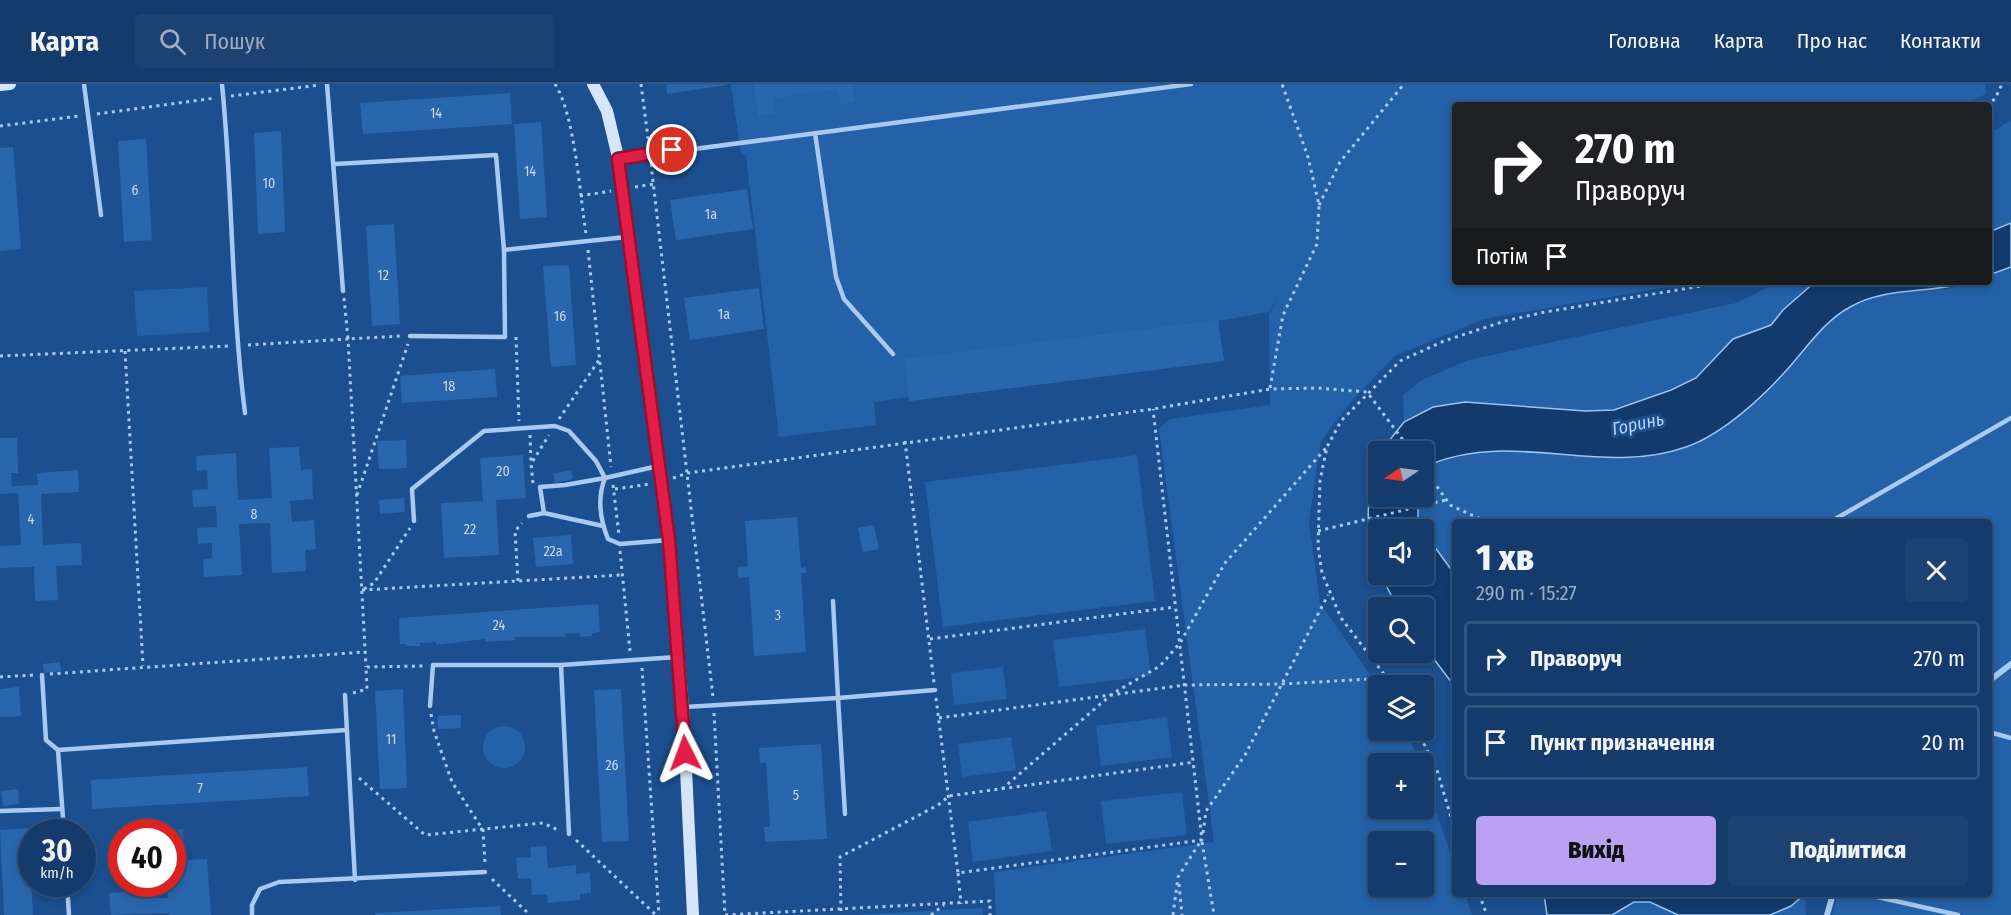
<!DOCTYPE html>
<html lang="uk">
<head>
<meta charset="utf-8">
<style>
	:root { --surface:#143b6b; --page:#1d4271; --text:#f1f3f6; --muted:#9dadc1; --line:#33557e; --accent:#bca0f2 }
	body { margin:0; font-family:"Fira Sans Condensed",sans-serif; background:var(--page); color:var(--text); height:100vh; display:flex; flex-direction:column; font-size:22px; white-space:nowrap }
	* { box-sizing:border-box; margin:0 }
	p { font-size:20px; color:var(--muted) }
	.icon { flex:none; width:33px; height:33px; fill:none; stroke:currentColor; stroke-width:2; stroke-linecap:round; stroke-linejoin:round }
	.map { position:relative; flex:1; overflow:hidden }
	.sheet { position:absolute; left:1452px; top:435px; width:540px; height:378px; display:flex; flex-direction:column; background:var(--surface); border-radius:6px; box-shadow:0 3px 9px #0003,0 0 0 2px var(--line) }
	.sheet>* { flex:none }
	.guide { position:absolute; left:1452px; top:18px; width:540px; height:183px; border-radius:6px; box-shadow:0 3px 9px #0003,0 0 0 2px var(--line); background:#202124; color:#fff; overflow:hidden }
	.needle { width:39px; rotate:257deg }
	.controls { position:absolute; left:1368px; top:357px; display:grid; gap:12px }
	.controls a { display:grid; place-items:center; width:66px; height:66px; border-radius:6px; background:var(--surface); box-shadow:0 3px 9px #0003,0 0 0 2px var(--line); font-size:30px }
	.speed { position:absolute; left:18px; top:735px; display:flex; gap:12px; font-size:30px; font-weight:700; text-align:center }
	.speed>* { display:grid; place-content:center; width:78px; height:78px; border-radius:50%; background:var(--surface); box-shadow:0 3px 9px #0003,0 0 0 2px var(--line); line-height:1 }
	.speed small { font-size:15px; font-weight:400 }
	.speed .limit { border:9px solid #d22; background:#fff; color:#111 }
	.pin { position:absolute; display:grid; place-items:center; width:51px; height:51px; color:#fff; margin:-26px; border:3px solid #fff; border-radius:50%; box-shadow:0 2px 6px #0007 }
	.me { position:absolute; width:66px; margin:-33px; rotate:357deg; stroke-linejoin:round; filter:drop-shadow(0 0 4px #0008) }
	.turn { display:flex; align-items:center; gap:21px; height:126px; padding:0 24px; font-size:27px }
	.turn .icon { width:78px; height:78px; stroke-width:2.5 }
	.turn b { display:block; font-size:42px; line-height:51px }
	.then { display:flex; align-items:center; height:57px; padding:0 24px; background:#0003; gap:12px; font-size:22px }
	.round { display:grid; place-items:center; flex:none; width:63px; height:63px; border-radius:6px; background:var(--page) }
	.summary { display:flex; align-items:center; justify-content:space-between; height:102px; padding:0 24px }
	h1 { font-size:36px; font-weight:800; line-height:45px }
	.button { display:flex; gap:12px; margin-top:auto; padding:12px 24px }
	.button a { flex:1; height:69px; border-radius:6px; background:var(--accent); color:#111; font-size:24px; font-weight:800; line-height:69px; text-align:center }
	.button a+a { background:var(--page); color:var(--text) }
	ul { padding:0; list-style:none }
	li { display:flex; align-items:center; gap:18px; height:75px; margin:0 12px 9px; padding:0 12px; border:3px solid var(--line); border-radius:6px }
	li div { flex:1 }
	li b { display:block; font-size:22px }
	li em { font-style:normal }
	header { display:flex; align-items:center; gap:36px; box-sizing:border-box; height:84px; padding:0 30px; background:var(--surface); border-bottom:2px solid var(--line) }
	header strong { font-size:28px }
	nav { display:flex; gap:33px; margin-inline-start:auto; font-size:21px }
	.search { width:420px; height:54px; background:var(--page); display:flex; align-items:center; gap:15px; box-sizing:border-box; padding:0 21px; border-radius:6px; color:var(--muted); font-size:22px }
	.map>svg:first-child { display:block }
	.green { fill:#2461a8; fill-rule:evenodd }
	.water { fill:#123a6d; stroke:#9cc4f0; stroke-width:1.5 }
	.building { fill:#2a66ad }
	.lines { fill:none; stroke-linecap:round; stroke-linejoin:round }
	.path { stroke:#a9c9ee; stroke-width:3; stroke-dasharray:3 4.5; stroke-linecap:butt }
	.lane { stroke:#a9c9ee; stroke-width:4.5 }
	.street { stroke:#a9c9ee; stroke-width:6 }
	.secondary { stroke:#d6e6fa; stroke-width:12 }
	.route-casing { stroke:#92132f; stroke-width:15 }
	.route { stroke:#e11d48; stroke-width:10 }
	.labels { text-anchor:middle; dominant-baseline:central; stroke-width:6; stroke-linejoin:round; paint-order:stroke }
	.number-label { font-size:14px; fill:#cad9ea }
	.water-label { font-size:18px; font-style:italic; fill:#b5d3f5; stroke:#1b4f8f }
</style>
</head>
<body>
<header>
<strong>Карта</strong>
<div class="search"><svg class="icon" aria-label="search" viewBox="0 0 24 24"><circle cx="10" cy="10" r="6"/><path d="M15 15l6 6"/></svg>Пошук</div>
<nav><a>Головна</a><a>Карта</a><a>Про нас</a><a>Контакти</a></nav>
</header>
<div class="map">
<svg width="2011" height="831" viewBox="0 0 2011 831">
	<rect width="100%" height="100%" fill="#1b4f8f"/>
	<g class="green">
		<path d="M 731,0 L 1985,0 L 1986,10 L 1962,21 L 1455,21 L 1455,198 L 1695,198 L 1484,235 L 1395,272 L 1350,319 L 1321,357 L 1309,437 L 1320,519 L 1378,602 L 1378,646 L 1407,647 L 1419,679 L 1378,680 L 1378,724 L 1424,724 L 1424,693 L 1455,782 L 1455,810 L 1465,810 L 1472,831 L 996,831 L 994,788 L 1214,758 L 1159,345 L 1170,335 L 1270,321 L 1269,230 L 1279,212 L 1269,228 L 1218,237 L 1224,277 L 909,317 L 909,313 L 874,318 L 876,341 L 779,353 L 746,71 L 741,71 ZM 1378,758 L 1424,758 L 1424,802 L 1378,802 Z"/>
		<path d="M 2011,36 L 2011,139 L 1989,148 L 1989,50 Z"/>
		<path d="M 2011,183 L 2011,831 L 1832,831 L 1838,810 L 1989,810 L 1989,438 L 1455,438 L 1455,491 C 1432,461 1419,452 1418,413 L 1424,412 L 1424,395 L 1431,380 C 1514,346 1603,394 1687,363 C 1748,340 1784,281 1829,237 C 1859,207 1905,209 1945,205 C 1960,203 1973,198 1989,198 L 1989,191 Z"/>
		<path d="M 1779,198 L 1815,198 L 1783,226 L 1770,241 L 1718,270 L 1696,294 L 1641,317 L 1614,326 L 1585,327 L 1465,318 L 1433,323 L 1404,338 L 1403,311 L 1422,296 L 1468,276 L 1736,219 Z"/>
		<path d="M 207,203 L 209,248 L 137,252 L 134,207 Z"/>
		<path d="M 1137,371 L 1155,517 L 943,543 L 925,398 Z"/>
		<path d="M 1145,545 L 1151,592 L 1059,603 L 1053,556 Z"/>
		<path d="M 1003,583 L 1007,615 L 954,621 L 951,589 Z"/>
		<path d="M 1167,633 L 1172,673 L 1101,682 L 1096,642 Z"/>
		<circle cx="504" cy="663" r="21"/>
		<path d="M 1011,653 L 1016,686 L 962,693 L 958,660 Z"/>
		<path d="M 1182,708 L 1187,751 L 1106,760 L 1101,717 Z"/>
		<path d="M 1046,727 L 1052,767 L 973,778 L 968,738 Z"/>
		<path d="M 1805,810 L 1806,831 L 1770,831 L 1791,822 Z"/>
		<path d="M 1634,818 L 1650,818 L 1678,831 L 1612,831 Z"/>
		<path d="M 982,824 L 983,831 L 854,831 Z"/>
	</g>
	<g class="water">
		<path d="M 2011,139 L 2011,183 L 1989,191 L 1989,148 Z"/>
		<path d="M 1815,198 L 1969,198 C 1931,210 1886,202 1850,223 C 1826,236 1810,259 1792,280 C 1766,310 1724,350 1686,363 C 1602,393 1514,346 1431,380 L 1424,395 L 1424,368 L 1381,367 L 1404,338 L 1433,323 L 1465,318 L 1585,327 L 1614,326 L 1671,306 L 1696,294 L 1733,255 L 1771,241 L 1783,226 Z"/>
		<path d="M 1378,374 L 1378,412 L 1418,413 L 1418,433 L 1423,445 L 1378,446 L 1378,484 C 1364,449 1366,409 1378,374 Z"/>
		<path d="M 1424,448 L 1455,491 L 1455,603 L 1424,562 L 1424,524 L 1397,523 L 1381,491 L 1424,490 Z"/>
		<path d="M 1544,810 L 1805,810 L 1791,822 L 1770,831 L 1678,831 L 1650,818 L 1634,818 L 1612,831 L 1547,831 Z"/>
	</g>
	<g class="building">
		<path d="M 666,0 L 727,0 L 727,1 L 667,10 Z"/>
		<path d="M 754,0 L 853,0 L 855,18 L 840,21 L 838,5 L 773,14 L 775,29 L 758,32 Z"/>
		<path d="M 510,9 L 512,40 L 363,50 L 360,19 Z"/>
		<path d="M 541,38 L 547,133 L 520,135 L 514,40 Z"/>
		<path d="M 281,47 L 285,148 L 258,150 L 254,49 Z"/>
		<path d="M 146,55 L 152,156 L 124,158 L 118,57 Z"/>
		<path d="M 13,63 L 21,165 L 0,167 L 0,64 Z"/>
		<path d="M 747,105 L 753,145 L 676,156 L 670,116 Z"/>
		<path d="M 394,140 L 400,240 L 372,242 L 366,142 Z"/>
		<path d="M 569,181 L 576,281 L 551,283 L 543,182 Z"/>
		<path d="M 759,204 L 764,245 L 690,256 L 684,214 Z"/>
		<path d="M 1218,236 L 1224,277 L 909,317 L 904,275 Z"/>
		<path d="M 495,285 L 497,313 L 402,319 L 400,292 Z"/>
		<path d="M 0,354 L 17,354 L 18,389 L 11,389 L 12,402 L 38,401 L 37,389 L 78,386 L 79,408 L 41,410 L 43,461 L 81,459 L 82,481 L 56,482 L 58,516 L 35,517 L 34,483 L 0,484 L 0,462 L 21,461 L 18,409 L 0,410 Z"/>
		<path d="M 406,356 L 407,384 L 379,385 L 377,357 Z"/>
		<path d="M 299,363 L 301,386 L 312,385 L 313,415 L 290,417 L 292,438 L 314,436 L 316,465 L 305,466 L 306,487 L 272,489 L 270,439 L 239,440 L 242,491 L 204,493 L 203,475 L 212,474 L 212,459 L 198,460 L 197,444 L 217,443 L 216,422 L 193,423 L 192,406 L 208,405 L 207,386 L 197,387 L 196,372 L 236,369 L 238,416 L 272,414 L 269,364 Z"/>
		<path d="M 523,371 L 526,414 L 496,416 L 499,471 L 444,474 L 441,419 L 483,417 L 480,374 Z"/>
		<path d="M 571,386 L 573,395 L 555,399 L 553,390 Z"/>
		<path d="M 404,414 L 405,428 L 380,430 L 379,416 Z"/>
		<path d="M 797,433 L 801,484 L 806,483 L 806,489 L 801,489 L 806,568 L 754,572 L 749,493 L 738,494 L 738,483 L 748,482 L 745,437 Z"/>
		<path d="M 874,441 L 879,465 L 863,468 L 858,444 Z"/>
		<path d="M 571,451 L 573,480 L 536,483 L 533,454 Z"/>
		<path d="M 598,520 L 600,548 L 592,549 L 592,552 L 580,553 L 580,549 L 565,550 L 565,553 L 515,553 L 515,556 L 485,558 L 485,555 L 436,561 L 436,558 L 420,559 L 420,562 L 407,562 L 406,560 L 400,560 L 399,534 Z"/>
		<path d="M 60,578 L 61,587 L 44,589 L 43,580 Z"/>
		<path d="M 19,603 L 21,632 L 0,633 L 0,605 Z"/>
		<path d="M 403,605 L 407,704 L 380,705 L 375,607 Z"/>
		<path d="M 621,605 L 629,757 L 602,758 L 594,606 Z"/>
		<path d="M 461,631 L 461,644 L 438,645 L 437,632 Z"/>
		<path d="M 821,660 L 827,755 L 765,758 L 764,743 L 770,743 L 766,678 L 760,679 L 759,664 Z"/>
		<path d="M 307,683 L 309,712 L 92,725 L 91,696 Z"/>
		<path d="M 18,705 L 19,720 L 3,722 L 1,707 Z"/>
		<path d="M 28,744 L 33,831 L 4,831 L 0,746 Z"/>
		<path d="M 183,745 L 184,758 L 172,760 L 172,748 L 163,748 Z"/>
		<path d="M 546,762 L 548,784 L 576,781 L 576,790 L 590,788 L 591,809 L 580,810 L 580,816 L 548,819 L 547,810 L 532,811 L 531,794 L 518,795 L 516,774 L 531,773 L 530,763 Z"/>
		<path d="M 207,775 L 211,831 L 170,831 L 169,829 L 111,831 L 109,809 L 155,806 L 156,814 L 168,814 L 167,800 L 172,800 L 172,777 Z"/>
		<path d="M 500,822 L 501,831 L 375,831 L 375,829 Z"/>
	</g>
	<g class="lines">
		<g class="path">
			<path d="M 555,0 C 575,31 580,112 586,150"/>
			<path d="M 641,0 L 649,62"/>
			<path d="M 231,12 L 320,1"/>
			<path d="M 1986,21 L 1995,15 L 2002,0"/>
			<path d="M 97,30 L 215,14"/>
			<path d="M 0,42 L 79,32"/>
			<path d="M 651,80 L 713,613"/>
			<path d="M 635,103 L 654,100"/>
			<path d="M 580,112 L 611,107"/>
			<path d="M 1319,121 L 1340,78 L 1404,0"/>
			<path d="M 588,166 L 611,383"/>
			<path d="M 344,214 L 348,255 L 401,252"/>
			<path d="M 516,253 L 519,337"/>
			<path d="M 248,261 L 348,255 L 366,583"/>
			<path d="M 125,267 L 143,582"/>
			<path d="M 0,272 L 229,262"/>
			<path d="M 1270,304 L 1283,231 L 1317,160 L 1319,121 L 1308,73 L 1282,0"/>
			<path d="M 559,335 L 599,276"/>
			<path d="M 530,351 L 531,378"/>
			<path d="M 905,357 L 934,599"/>
			<path d="M 1424,384 L 1450,421 L 1487,438"/>
			<path d="M 673,394 L 688,389 L 1153,325 L 1270,305 L 1317,304 L 1367,308 L 1412,368"/>
			<path d="M 533,399 L 531,380 L 549,351"/>
			<path d="M 613,401 L 619,451"/>
			<path d="M 615,405 L 650,400"/>
			<path d="M 357,411 L 408,260"/>
			<path d="M 1318,447 L 1446,416"/>
			<path d="M 620,467 L 630,567"/>
			<path d="M 518,497 L 515,447 L 522,439"/>
			<path d="M 364,505 L 374,499 L 410,444"/>
			<path d="M 362,506 L 621,491"/>
			<path d="M 930,555 L 1175,523"/>
			<path d="M 642,584 L 659,831"/>
			<path d="M 50,590 L 365,568"/>
			<path d="M 0,593 L 34,591"/>
			<path d="M 1393,602 L 1341,534 L 1322,489 L 1318,462 L 1320,396 L 1327,363 L 1341,337 L 1400,277 L 1444,257 L 1505,237 L 1545,228 L 1725,198"/>
			<path d="M 353,609 L 367,605 L 366,583 L 425,582"/>
			<path d="M 936,614 L 958,789 L 1202,756 L 1153,325"/>
			<path d="M 714,629 L 725,831 L 990,817 L 990,831"/>
			<path d="M 431,630 L 434,647 L 452,698 L 483,746 L 485,779"/>
			<path d="M 939,634 L 1185,601 L 1282,600 L 1388,594"/>
			<path d="M 1417,646 L 1437,686 L 1455,747"/>
			<path d="M 359,694 L 425,751 L 543,739 L 560,747"/>
			<path d="M 1002,705 L 1112,610 L 1160,582 L 1180,559 L 1225,479 L 1326,364"/>
			<path d="M 1203,749 L 1206,727 L 1245,671 L 1328,511"/>
			<path d="M 576,756 L 656,831"/>
			<path d="M 1202,758 L 1214,831"/>
			<path d="M 958,789 L 961,820"/>
			<path d="M 492,795 L 530,831"/>
			<path d="M 1179,800 L 1182,831"/>
			<path d="M 1479,810 L 1487,831"/>
			<path d="M 841,827 L 840,773 L 938,721 L 949,712 L 1195,678"/>
			<path d="M 931,831 L 944,821"/>
			<path d="M 1173,831 L 1178,793 L 1202,755"/>
		</g>
		<g class="lane">
			<path d="M 84,0 L 101,131"/>
			<path d="M 222,0 C 233,109 231,220 245,329"/>
			<path d="M 327,0 L 343,207"/>
			<path d="M 815,49 L 836,193 L 844,215 L 893,270"/>
			<path d="M 618,75 L 1191,0"/>
			<path d="M 335,80 L 496,71 L 504,166 L 505,253 L 410,252"/>
			<path d="M 504,166 L 626,153"/>
			<path d="M 529,432 L 544,429"/>
			<path d="M 414,437 L 412,405 L 484,347 L 555,342 L 569,347 L 596,377 L 605,394 L 658,382"/>
			<path d="M 1830,438 L 2011,334"/>
			<path d="M 603,442 L 544,429 L 540,403 L 565,401 L 605,394 C 597,414 600,435 608,455 L 620,460 L 669,456"/>
			<path d="M 833,517 L 838,614 L 935,606"/>
			<path d="M 561,581 L 569,750"/>
			<path d="M 42,591 L 46,656 L 58,666 L 64,748"/>
			<path d="M 345,611 L 355,796"/>
			<path d="M 430,622 L 433,581 L 561,581 L 677,573"/>
			<path d="M 685,623 L 838,614 L 845,730"/>
			<path d="M 1989,648 L 2011,654"/>
			<path d="M 58,666 L 346,646"/>
			<path d="M 0,727 L 62,725"/>
			<path d="M 67,800 L 69,831"/>
			<path d="M 1864,810 L 1958,831"/>
			<path d="M 252,831 L 252,821 L 260,805 L 279,798 L 485,788"/>
		</g>
		<g class="street">
			<path d="M 1989,597 L 2011,580"/>
			<path d="M 1827,831 L 1833,810"/>
		</g>
		<g class="secondary">
			<path d="M 593,0 L 607,27 L 617,69 L 669,456 L 683,623 L 693,831"/>
			<path d="M 0,1 L 10,0"/>
		</g>
	</g>
	<g class="lines">
		<g class="route-casing">
			<path id="route" d="M 672,66 L 618,75 L 669,456 L 685,669"/>
		</g>
		<use href="#route" class="route"/>
	</g>
	<g class="labels">
		<g class="number-label">
			<text x="436" y="29">14</text>
			<text x="530" y="87">14</text>
			<text x="269" y="99">10</text>
			<text x="135" y="106">6</text>
			<text x="711" y="130">1а</text>
			<text x="383" y="191">12</text>
			<text x="724" y="230">1а</text>
			<text x="560" y="232">16</text>
			<text x="449" y="302">18</text>
			<text x="503" y="387">20</text>
			<text x="254" y="430">8</text>
			<text x="31" y="435">4</text>
			<text x="470" y="445">22</text>
			<text x="553" y="467">22а</text>
			<text x="778" y="531">3</text>
			<text x="499" y="541">24</text>
			<text x="391" y="655">11</text>
			<text x="612" y="681">26</text>
			<text x="200" y="704">7</text>
			<text x="796" y="711">5</text>
		</g>
		<g class="water-label">
			<text transform="translate(1638 340) rotate(-12)">Горинь</text>
		</g>
	</g>
</svg>
<div class="controls">
<a><svg class="needle" viewBox="-14 -14 28 28"><path d="M0-13l5 13h-10z" fill="#e53935"/><path d="M0 13l5-13h-10z" fill="#9dadc1"/></svg></a>
<a><svg class="icon" aria-label="sound" viewBox="0 0 24 24"><path d="M4 9h4l5-4v14l-5-4H4zM17 9q2 3 0 6"/></svg></a>
<a><svg class="icon" aria-label="search" viewBox="0 0 24 24"><circle cx="10" cy="10" r="6"/><path d="M15 15l6 6"/></svg></a>
<a><svg class="icon" aria-label="layers" viewBox="0 0 24 24"><path d="M12 4l9 5-9 5-9-5zM3 14l9 5 9-5"/></svg></a>
<a>+</a>
<a>−</a>
</div>
<div class="speed"><div>30<small>km/h</small></div><div class="limit">40</div></div>
<div class="pin" style="left:672px;top:66px;background:#d93025"><svg class="icon" aria-label="arrive" viewBox="0 0 24 24"><path d="M6 21V4h12l-3 4 3 4H6"/></svg></div>
<svg class="me" style="left:685px;top:669px" viewBox="-20 -20 40 40"><path d="M0-17L14 15 0 8-14 15z" fill="#e11d48" stroke="#fff" stroke-width="4"/></svg>
<div class="guide">
<div class="turn"><svg class="icon" aria-label="right" viewBox="0 0 24 24"><path d="M7 20v-9h11M14 6l5 5-5 5"/></svg><div><b>270 m</b>Праворуч</div></div>
<div class="then">Потім<svg class="icon" aria-label="arrive" viewBox="0 0 24 24"><path d="M6 21V4h12l-3 4 3 4H6"/></svg></div>
</div>
<section class="sheet">
<div class="summary"><div><h1>1 хв</h1><p>290 m · 15:27</p></div><a class="round"><svg class="icon" aria-label="close" viewBox="0 0 24 24"><path d="M6 6l12 12M18 6L6 18"/></svg></a></div>
<ul>
<li><svg class="icon" aria-label="right" viewBox="0 0 24 24"><path d="M7 20v-9h11M14 6l5 5-5 5"/></svg><div><b>Праворуч</b></div><em>270 m</em></li>
<li><svg class="icon" aria-label="arrive" viewBox="0 0 24 24"><path d="M6 21V4h12l-3 4 3 4H6"/></svg><div><b>Пункт призначення</b></div><em>20 m</em></li>
</ul>
<div class="button"><a>Вихід</a><a>Поділитися</a></div>
</section>
</div>
</body>
</html>
